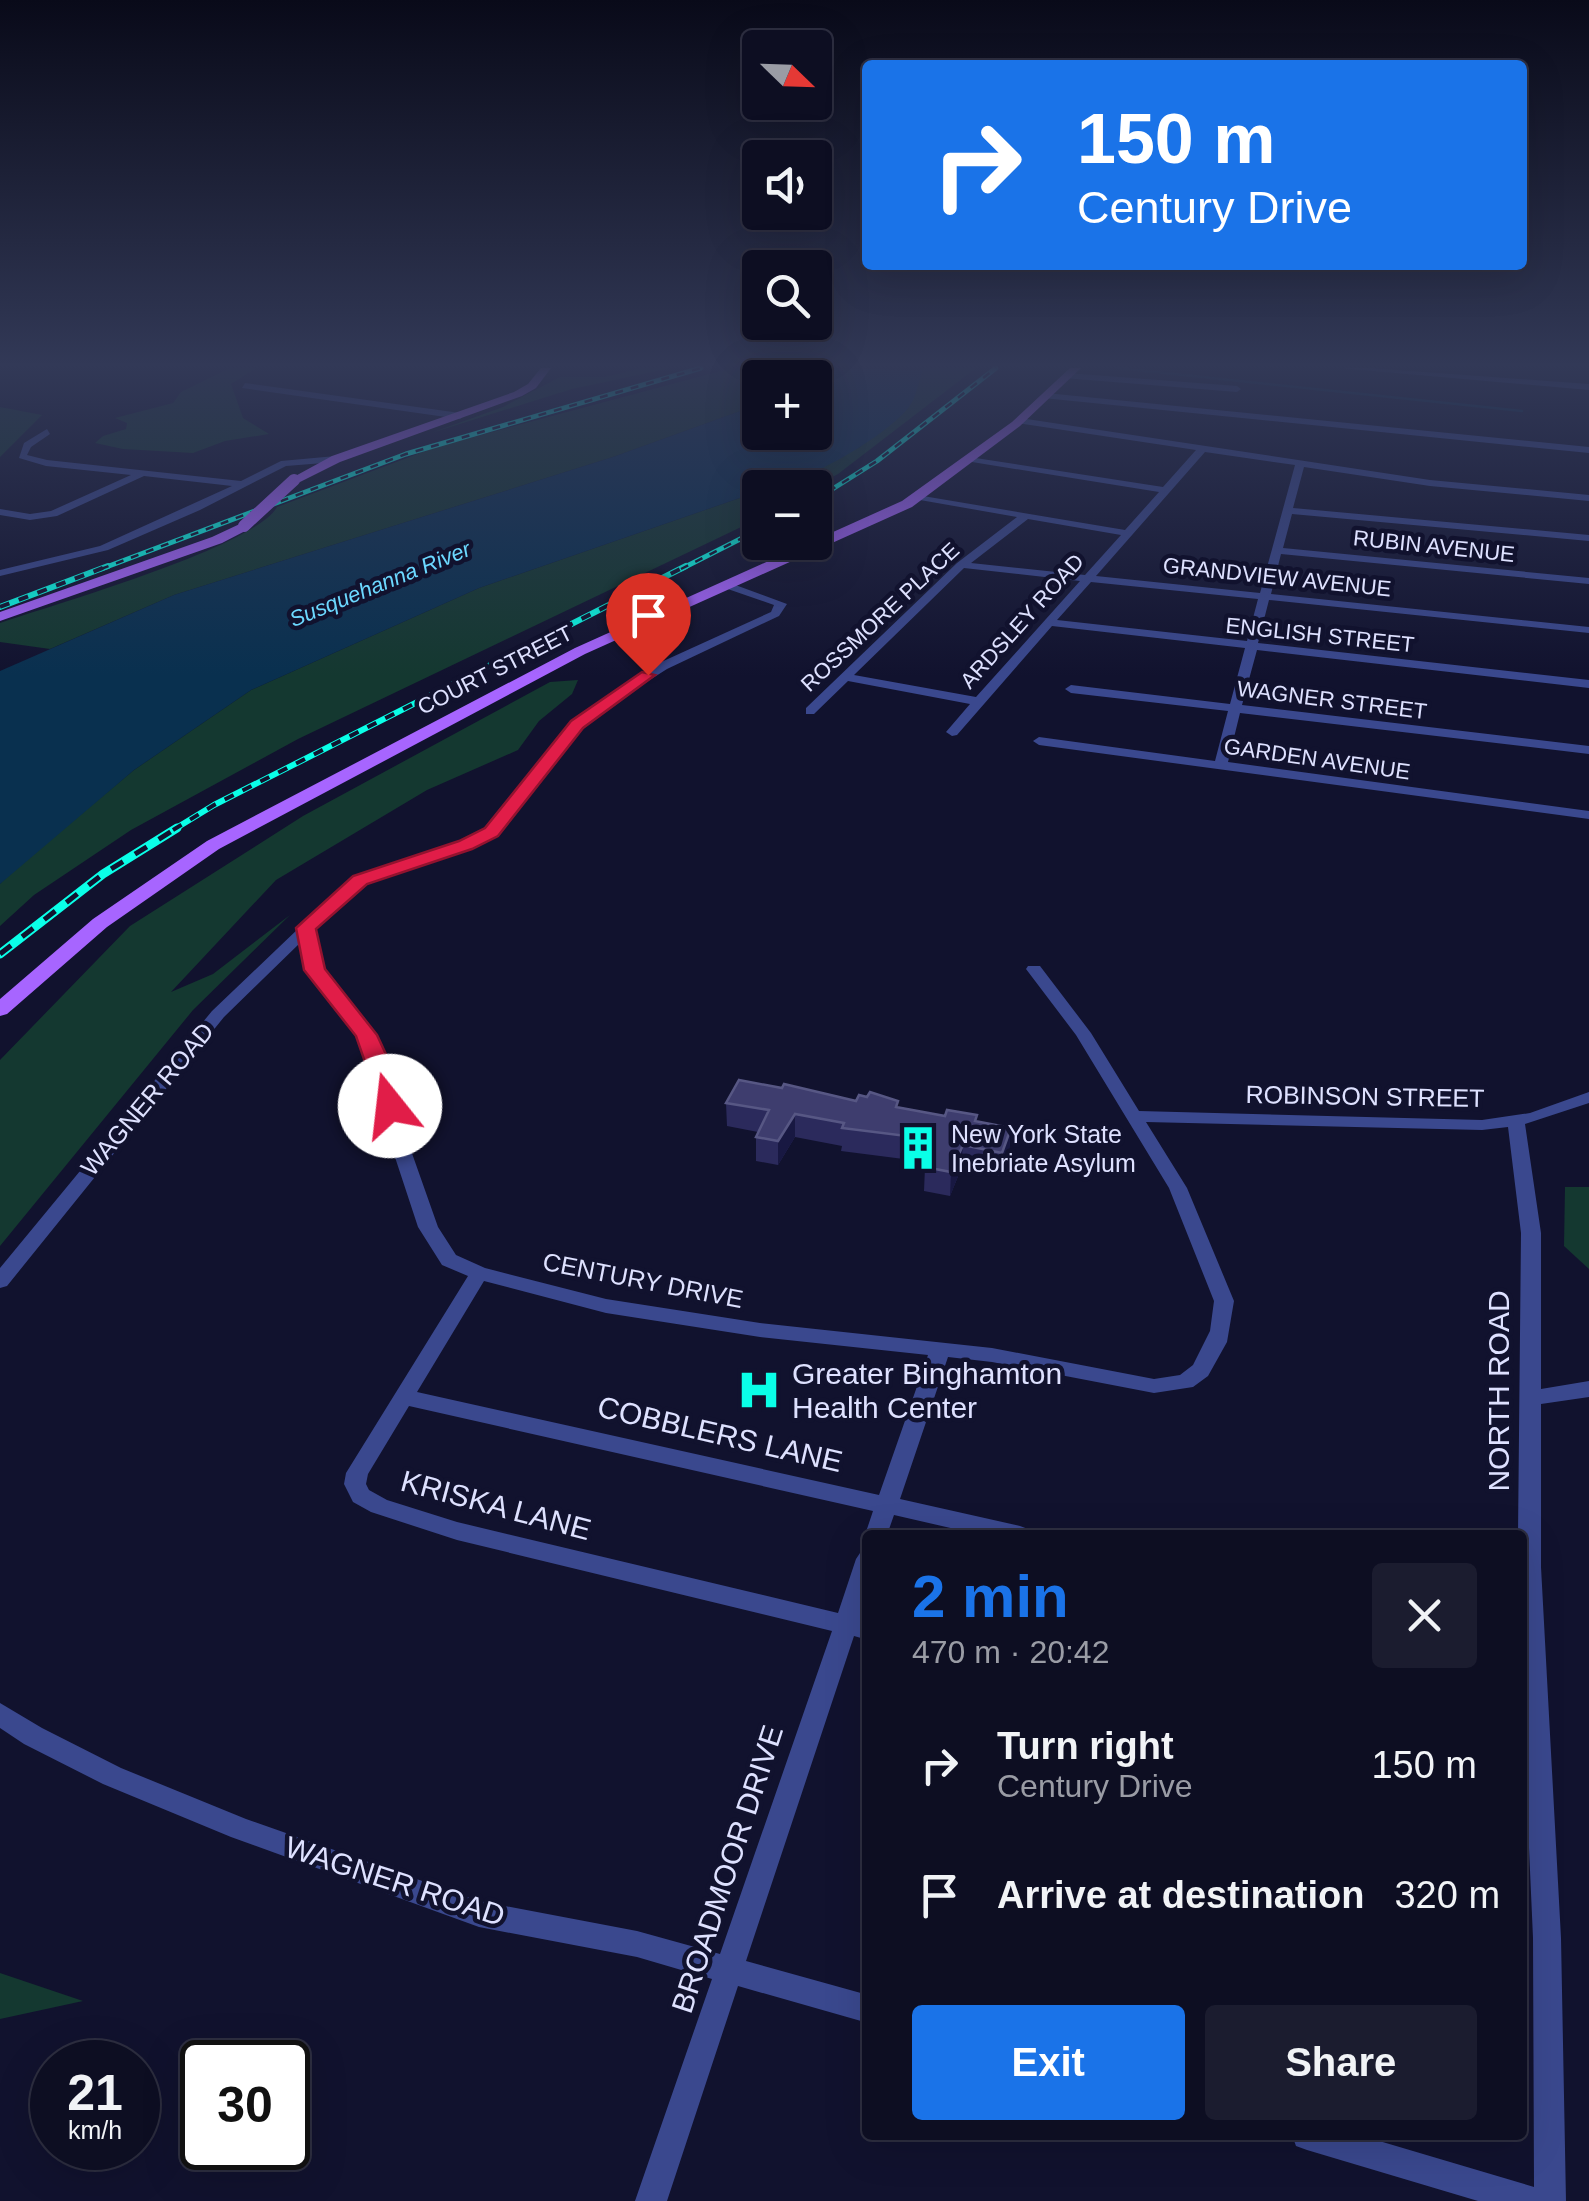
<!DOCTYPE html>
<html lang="en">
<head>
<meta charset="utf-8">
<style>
	:root { --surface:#0d0e22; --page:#1b1c2f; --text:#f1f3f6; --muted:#9a9ca5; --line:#2d2e40; --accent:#1a73e8 }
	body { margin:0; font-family:Arial,sans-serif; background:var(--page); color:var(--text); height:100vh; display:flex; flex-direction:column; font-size:38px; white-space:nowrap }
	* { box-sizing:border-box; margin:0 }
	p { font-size:32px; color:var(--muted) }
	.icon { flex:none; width:55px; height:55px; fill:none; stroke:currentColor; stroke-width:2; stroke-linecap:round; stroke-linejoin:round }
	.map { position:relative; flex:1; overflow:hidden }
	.side { position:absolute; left:862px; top:1530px; width:665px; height:610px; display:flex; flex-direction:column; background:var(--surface); border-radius:10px; box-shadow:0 10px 40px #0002,0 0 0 2px var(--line) }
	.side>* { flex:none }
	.top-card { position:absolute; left:862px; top:60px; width:665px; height:210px; border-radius:10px; box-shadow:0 10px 40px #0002,0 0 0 2px var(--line); background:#1a73e8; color:#fff; overflow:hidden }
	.needle { width:65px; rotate:113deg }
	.tools { position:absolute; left:742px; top:30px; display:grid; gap:20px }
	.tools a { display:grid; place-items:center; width:90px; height:90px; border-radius:10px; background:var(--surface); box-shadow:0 10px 40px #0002,0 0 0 2px var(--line); font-size:50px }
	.speed { position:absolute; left:30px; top:2040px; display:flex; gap:20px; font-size:50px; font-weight:700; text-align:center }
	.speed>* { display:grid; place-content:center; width:130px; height:130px; border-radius:50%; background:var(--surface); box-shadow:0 10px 40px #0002,0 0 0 2px var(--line); line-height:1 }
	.speed small { font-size:25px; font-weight:400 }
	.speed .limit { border:5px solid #111; border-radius:15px; background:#fff; color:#111 }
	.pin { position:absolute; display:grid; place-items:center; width:85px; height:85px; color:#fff; margin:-102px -42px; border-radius:50% 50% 50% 0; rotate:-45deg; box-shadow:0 0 10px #0007 }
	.pin .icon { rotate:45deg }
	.me { position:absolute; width:110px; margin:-55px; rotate:344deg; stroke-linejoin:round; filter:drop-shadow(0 0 8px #0008) }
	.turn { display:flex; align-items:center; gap:35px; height:210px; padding:0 50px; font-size:45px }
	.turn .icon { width:130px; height:130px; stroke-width:2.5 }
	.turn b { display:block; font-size:70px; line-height:85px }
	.round { display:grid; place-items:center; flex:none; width:105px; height:105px; border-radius:10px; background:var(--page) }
	.overview { display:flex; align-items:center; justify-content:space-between; height:170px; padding:0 50px }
	h1 { font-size:60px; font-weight:700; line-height:75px; color:var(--accent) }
	.button { display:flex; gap:20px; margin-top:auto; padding:20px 50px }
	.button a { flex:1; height:115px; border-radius:10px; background:var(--accent); color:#fff; font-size:40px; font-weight:700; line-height:115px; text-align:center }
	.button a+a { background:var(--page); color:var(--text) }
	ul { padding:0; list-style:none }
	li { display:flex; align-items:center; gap:30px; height:130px; padding:0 50px }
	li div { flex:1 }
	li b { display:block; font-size:38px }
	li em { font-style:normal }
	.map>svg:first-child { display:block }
	.green { fill:#143830 }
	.water { fill:#09304f }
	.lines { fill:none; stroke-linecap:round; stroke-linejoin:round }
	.stream { stroke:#09304f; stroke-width:2.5 }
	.minor { fill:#3a488e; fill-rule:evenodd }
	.major { fill:#a765ff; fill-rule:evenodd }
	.rail-far2-casing { stroke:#0affe8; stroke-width:5 }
	.rail-far1-casing { stroke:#0affe8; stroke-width:6 }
	.rail-casing { stroke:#0affe8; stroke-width:9 }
	.rail-far2 { stroke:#11122e; stroke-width:2.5; stroke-dasharray:8; stroke-linecap:butt }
	.rail-far1 { stroke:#11122e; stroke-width:4; stroke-dasharray:10; stroke-linecap:butt }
	.rail { stroke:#11122e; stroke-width:5; stroke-dasharray:14; stroke-linecap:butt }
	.major-bridge { stroke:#a765ff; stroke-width:12 }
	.wall { fill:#2b2a5c }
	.shaded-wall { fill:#181842 }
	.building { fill:#3e3d6e; stroke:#575784; stroke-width:2.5 }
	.route { fill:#e11d48; stroke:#92132f; stroke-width:2.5 }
	.labels { text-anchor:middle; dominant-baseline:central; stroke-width:9; stroke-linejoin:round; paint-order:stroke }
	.far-street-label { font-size:22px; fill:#dee1ff; stroke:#11122e }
	.far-water-label { font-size:22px; font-style:italic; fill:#6cd8ff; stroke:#11122e }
	.street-label { font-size:25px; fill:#dee1ff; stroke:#11122e }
	.poi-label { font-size:25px; fill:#dee1ff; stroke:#11122e; text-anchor:start }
	.near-poi-label { font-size:30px; fill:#dee1ff; stroke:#11122e; text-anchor:start }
	.near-street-label { font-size:30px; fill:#dee1ff; stroke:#11122e }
</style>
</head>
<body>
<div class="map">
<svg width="1589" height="2201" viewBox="0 0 1589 2201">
	<rect width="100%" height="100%" fill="#11122e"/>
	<g class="green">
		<path d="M 230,368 L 256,368 L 231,384 L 243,418 L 269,434 L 225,441 L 193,453 L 123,449 L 95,443 L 103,436 L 126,429 L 127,423 L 115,418 L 173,403 L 181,392 Z"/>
		<path d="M 642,368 L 671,368 L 572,389 L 431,433 L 503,407 L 560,377 L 605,377 Z"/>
		<path d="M 732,368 L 777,368 L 778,377 L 760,378 L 760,399 L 746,409 L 613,457 L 174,595 L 50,649 L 0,642 L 0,623 C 52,605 255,547 277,507 L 436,447 Z"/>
		<path d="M 921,368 L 976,368 L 838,474 L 814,487 L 771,488 L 860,447 Z"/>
		<path d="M 0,407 L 42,415 L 0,457 Z"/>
		<path d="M 760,491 L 760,518 L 298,739 L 131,830 L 34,895 L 0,926 L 0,884 L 8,875 L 134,770 L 251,690 L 479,588 Z"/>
		<path d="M 578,680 L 572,694 L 539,721 L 518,750 L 427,790 L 276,880 L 171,992 L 213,974 L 290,915 L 193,1010 L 0,1246 L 0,1060 L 130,926 L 303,816 L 550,682 Z"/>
		<path d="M 1565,1187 L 1589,1187 L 1589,1269 L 1564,1246 Z"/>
		<path d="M 0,1973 L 83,2001 L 0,2019 Z"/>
	</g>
	<path class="water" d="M 777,368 L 922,370 C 919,381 916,398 909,407 C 886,437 798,488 760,488 L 760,491 L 479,588 L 251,690 L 134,770 L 0,884 L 0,671 L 174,595 L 613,457 L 746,409 L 760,399 L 760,432 L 815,432 L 815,378 L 778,377 Z"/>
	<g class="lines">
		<path class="stream" d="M 1118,368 L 1522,411"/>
		<g class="minor">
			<path d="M 1339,368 L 1370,368 L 1589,384 L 1589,390 Z"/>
			<path d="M 1067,373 L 1237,386 L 1241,389 L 1237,392 L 1064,378 Z"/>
			<path d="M 245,383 L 460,413 L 464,416 L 460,419 L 242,388 Z"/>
			<path d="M 1046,393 L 1589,447 L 1589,453 L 1043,398 Z"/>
			<path d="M 1020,418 L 1430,480 L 1589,495 L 1589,501 L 1430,486 L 1304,467 L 1293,508 L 1589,535 L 1589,541 L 1292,514 L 1283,548 L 1589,578 L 1589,584 L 1281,554 L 1271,594 L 1589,627 L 1589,633 L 1269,600 L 1258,643 L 1589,680 L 1589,688 L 1257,650 L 1242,705 L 1589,746 L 1589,754 L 1240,713 L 1228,762 L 1589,811 L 1589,819 L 1039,745 L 1033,741 L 1039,737 L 1215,761 L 1228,711 L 1071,693 L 1065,689 L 1071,685 L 1230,704 L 1245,648 L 1052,626 L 957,735 L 952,736 L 946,732 L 970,704 L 848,681 L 814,714 L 806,714 L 806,708 L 957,563 L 1017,517 L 920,500 L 917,499 L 917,495 L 1125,530 L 1159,492 L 972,462 L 969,461 L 969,457 L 1163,487 L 1196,450 L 1017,423 ZM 1205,452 L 1295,465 L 1260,593 L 1096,576 ZM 1028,519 L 1121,535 L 1085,575 L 971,563 ZM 964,568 L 1080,581 L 976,697 L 854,675 ZM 1091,582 L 1258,599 L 1247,641 L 1057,620 Z"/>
			<path d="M 47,429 L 50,434 L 31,447 L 27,455 L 47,460 L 241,481 L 281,461 L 336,456 L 341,459 L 336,462 L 286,466 L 200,510 L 108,550 L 0,576 L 0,570 L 100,546 L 232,486 L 144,476 L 57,516 L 30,520 L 0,515 L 0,509 L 30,514 L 51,511 L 131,475 L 46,466 L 19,458 L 24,443 Z"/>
			<path d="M 722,583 L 730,583 L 787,604 L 779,616 L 667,669 L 601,711 L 572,738 L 490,839 L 356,889 L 314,930 L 323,969 L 372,1031 L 388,1063 L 408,1142 L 438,1227 L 456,1255 L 485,1268 L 606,1299 L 760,1323 L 992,1348 L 1154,1379 L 1180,1375 L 1193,1365 L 1210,1331 L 1214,1301 L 1169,1188 L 1076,1035 L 1026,969 L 1028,966 L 1040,966 L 1091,1033 L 1139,1111 L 1482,1120 L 1530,1113 L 1589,1092 L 1589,1103 L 1525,1124 L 1541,1233 L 1541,1389 L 1589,1381 L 1589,1397 L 1541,1404 L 1541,1567 L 1561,1938 L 1566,2201 L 1478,2201 L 1307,2150 L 1296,2146 L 1292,2135 L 1359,2135 L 1534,2187 L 1533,1938 L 1522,1690 L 1522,1535 L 1518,1535 L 1521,1233 L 1508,1127 L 1482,1130 L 1146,1122 L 1187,1188 L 1234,1301 L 1227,1342 L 1208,1376 L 1193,1387 L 1154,1393 L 992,1362 L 948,1357 L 900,1499 L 1020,1526 L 1028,1529 L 1031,1535 L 981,1535 L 894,1515 L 887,1535 L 868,1535 L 868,1541 L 865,1535 L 873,1511 L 409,1406 L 368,1474 L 366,1484 L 369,1490 L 387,1500 L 457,1522 L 838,1613 L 856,1559 L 860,1553 L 868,1550 L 868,1596 L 860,1618 L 868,1620 L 868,1640 L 854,1636 L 746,1961 L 868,1995 L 868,2023 L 738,1986 L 667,2201 L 635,2201 L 712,1979 L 637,1957 L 479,1927 L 231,1837 L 103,1784 L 24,1744 L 0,1728 L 0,1703 L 42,1728 L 121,1768 L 246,1819 L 479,1901 L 637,1931 L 720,1954 L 832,1631 L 457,1540 L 371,1512 L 353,1502 L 344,1484 L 346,1473 L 468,1276 L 442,1265 L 418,1227 L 390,1142 L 370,1063 L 358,1036 L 307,970 L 301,942 L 224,1017 L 7,1286 L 0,1288 L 0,1268 L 212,1011 L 346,883 L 480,833 L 562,732 L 593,705 L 659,663 L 771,612 L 774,605 L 722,587 ZM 484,1281 L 606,1313 L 760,1337 L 928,1355 L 879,1495 L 417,1392 Z"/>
		</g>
		<g class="major">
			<path d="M 541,368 L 551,368 L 536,388 L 522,396 L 340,462 L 298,483 L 288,480 L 332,456 L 514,392 L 528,384 Z"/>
			<path d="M 1070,368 L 1081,368 L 1020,426 L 912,507 L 585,654 L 219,849 L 107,927 L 7,1014 L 0,1016 L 0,999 L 93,919 L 207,841 L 575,648 L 902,501 L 1012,422 Z"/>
			<path d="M 244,522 L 251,526 L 249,529 L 222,543 L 0,621 L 0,612 L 212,537 Z"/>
		</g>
		<g class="rail-far2-casing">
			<g id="rail-far2">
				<path d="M 815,500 L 877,461 L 996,368"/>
				<path d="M 101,569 L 406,454 L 701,368"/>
				<path d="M 681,569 L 760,529"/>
			</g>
		</g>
		<g class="rail-far1-casing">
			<g id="rail-far1">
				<path d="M 0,607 L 108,566"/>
				<path d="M 173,830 L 214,805 L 686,566"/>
			</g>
		</g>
		<g class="rail-casing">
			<path id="rail" d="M 0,954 L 103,874 L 177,828"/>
		</g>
		<use href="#rail-far2" class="rail-far2"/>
		<use href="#rail-far1" class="rail-far1"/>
		<use href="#rail" class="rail"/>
		<path class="major-bridge" d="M 244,526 L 294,480"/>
	</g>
	<path class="wall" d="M 856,1101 L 1011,1128 L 1009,1151 L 1000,1176 L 961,1169 L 950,1196 L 924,1191 L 925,1167 L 927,1162 L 841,1151 L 842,1146 L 795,1137 L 778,1165 L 756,1161 L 756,1137 L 758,1132 L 727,1126 L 726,1103 Z"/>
	<g class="shaded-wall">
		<path d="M 795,1114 L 795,1137 L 778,1165 L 778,1141 Z"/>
		<path d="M 1011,1128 L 1009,1151 L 1000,1176 L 1002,1153 Z"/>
		<path d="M 963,1145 L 961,1169 L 950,1196 L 951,1172 Z"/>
	</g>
	<path class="building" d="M 739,1080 L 782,1088 L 784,1084 L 856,1101 L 859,1095 L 867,1097 L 870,1092 L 898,1101 L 896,1107 L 945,1116 L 947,1110 L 977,1115 L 975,1121 L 1011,1128 L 1002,1153 L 963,1145 L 951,1172 L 925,1167 L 934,1145 L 929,1144 L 931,1139 L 842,1128 L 844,1123 L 795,1114 L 778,1141 L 756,1137 L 769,1110 L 726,1103 Z"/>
	<linearGradient id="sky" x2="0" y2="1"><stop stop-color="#090a19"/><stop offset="0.54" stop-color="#323957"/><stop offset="1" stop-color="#323957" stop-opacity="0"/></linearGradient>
	<rect width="1589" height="676" fill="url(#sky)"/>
	<path class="route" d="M 642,672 L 655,675 L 583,728 L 498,836 L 472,849 L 367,884 L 316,929 L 325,969 L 377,1035 L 390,1063 L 401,1106 L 390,1113 L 382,1111 L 356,1036 L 304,970 L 296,928 L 353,876 L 459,841 L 485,828 L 571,721 Z"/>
	<defs>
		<g id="building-bare" transform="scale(3.45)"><path d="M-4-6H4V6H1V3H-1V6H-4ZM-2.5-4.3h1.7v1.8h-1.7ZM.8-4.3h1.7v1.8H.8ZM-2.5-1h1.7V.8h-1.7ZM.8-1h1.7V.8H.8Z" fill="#0affe8" stroke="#11122e" stroke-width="2.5" paint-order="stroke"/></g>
		<g id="hospital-bare" transform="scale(3.45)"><path d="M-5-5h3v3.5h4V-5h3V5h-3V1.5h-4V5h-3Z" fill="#0affe8" stroke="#11122e" stroke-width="2.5" paint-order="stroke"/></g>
	</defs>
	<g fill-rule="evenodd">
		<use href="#building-bare" x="918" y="1148"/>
		<use href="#hospital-bare" x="759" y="1390"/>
	</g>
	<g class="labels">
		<g class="far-street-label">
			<text transform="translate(1434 546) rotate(6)">RUBIN AVENUE</text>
			<text transform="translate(1277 577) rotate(6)">GRANDVIEW AVENUE</text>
			<text transform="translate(880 617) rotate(-43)">ROSSMORE PLACE</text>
			<text transform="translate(1022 621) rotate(-48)">ARDSLEY ROAD</text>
			<text transform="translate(1320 635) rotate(6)">ENGLISH STREET</text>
			<text transform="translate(495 670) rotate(-27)">COURT STREET</text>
			<text transform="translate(1332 700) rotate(7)">WAGNER STREET</text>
			<text transform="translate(1317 759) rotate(8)">GARDEN AVENUE</text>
		</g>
		<g class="far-water-label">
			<text transform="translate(380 584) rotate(-22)">Susquehanna River</text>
		</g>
		<g class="street-label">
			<text transform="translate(1365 1096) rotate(1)">ROBINSON STREET</text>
			<text transform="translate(147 1099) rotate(-50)">WAGNER ROAD</text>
			<text transform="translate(643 1280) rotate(11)">CENTURY DRIVE</text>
		</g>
		<g class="poi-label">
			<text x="951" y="1134">New York State<tspan x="951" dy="29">Inebriate Asylum</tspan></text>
		</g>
		<g class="near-poi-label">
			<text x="792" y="1373">Greater Binghamton<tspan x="792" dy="34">Health Center</tspan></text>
		</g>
		<g class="near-street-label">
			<text transform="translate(1498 1391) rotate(-90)">NORTH ROAD</text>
			<text transform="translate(720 1434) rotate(13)">COBBLERS LANE</text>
			<text transform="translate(496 1505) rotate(15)">KRISKA LANE</text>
			<text transform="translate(727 1869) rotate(-72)">BROADMOOR DRIVE</text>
			<text transform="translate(395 1881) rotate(18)">WAGNER ROAD</text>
		</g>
	</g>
</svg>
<div class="tools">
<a><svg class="needle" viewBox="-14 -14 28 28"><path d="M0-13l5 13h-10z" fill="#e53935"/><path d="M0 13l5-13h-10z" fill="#9a9ca5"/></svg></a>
<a><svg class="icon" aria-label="sound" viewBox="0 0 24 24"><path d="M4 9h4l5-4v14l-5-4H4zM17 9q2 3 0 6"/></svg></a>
<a><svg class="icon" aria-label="search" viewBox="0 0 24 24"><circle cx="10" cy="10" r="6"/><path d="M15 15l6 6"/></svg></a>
<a>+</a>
<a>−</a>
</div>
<div class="speed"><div>21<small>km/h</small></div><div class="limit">30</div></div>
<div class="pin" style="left:648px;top:675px;background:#d93025"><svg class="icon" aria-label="arrive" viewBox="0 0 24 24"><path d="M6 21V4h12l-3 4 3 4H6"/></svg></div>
<svg class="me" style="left:390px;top:1106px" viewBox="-20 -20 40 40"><circle r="19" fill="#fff"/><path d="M0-13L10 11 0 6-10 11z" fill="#e11d48"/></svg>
<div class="top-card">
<div class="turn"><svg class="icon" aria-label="right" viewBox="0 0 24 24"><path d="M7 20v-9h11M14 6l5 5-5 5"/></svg><div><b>150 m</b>Century Drive</div></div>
</div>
<section class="side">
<div class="overview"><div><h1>2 min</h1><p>470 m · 20:42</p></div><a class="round"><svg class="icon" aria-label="close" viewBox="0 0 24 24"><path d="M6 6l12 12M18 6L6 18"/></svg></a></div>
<ul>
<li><svg class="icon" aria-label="right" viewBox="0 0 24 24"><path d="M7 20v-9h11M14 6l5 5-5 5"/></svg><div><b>Turn right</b><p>Century Drive</p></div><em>150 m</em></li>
<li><svg class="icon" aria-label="arrive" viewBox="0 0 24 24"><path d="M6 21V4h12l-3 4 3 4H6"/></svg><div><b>Arrive at destination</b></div><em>320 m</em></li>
</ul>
<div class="button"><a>Exit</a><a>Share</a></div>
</section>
</div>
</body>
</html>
